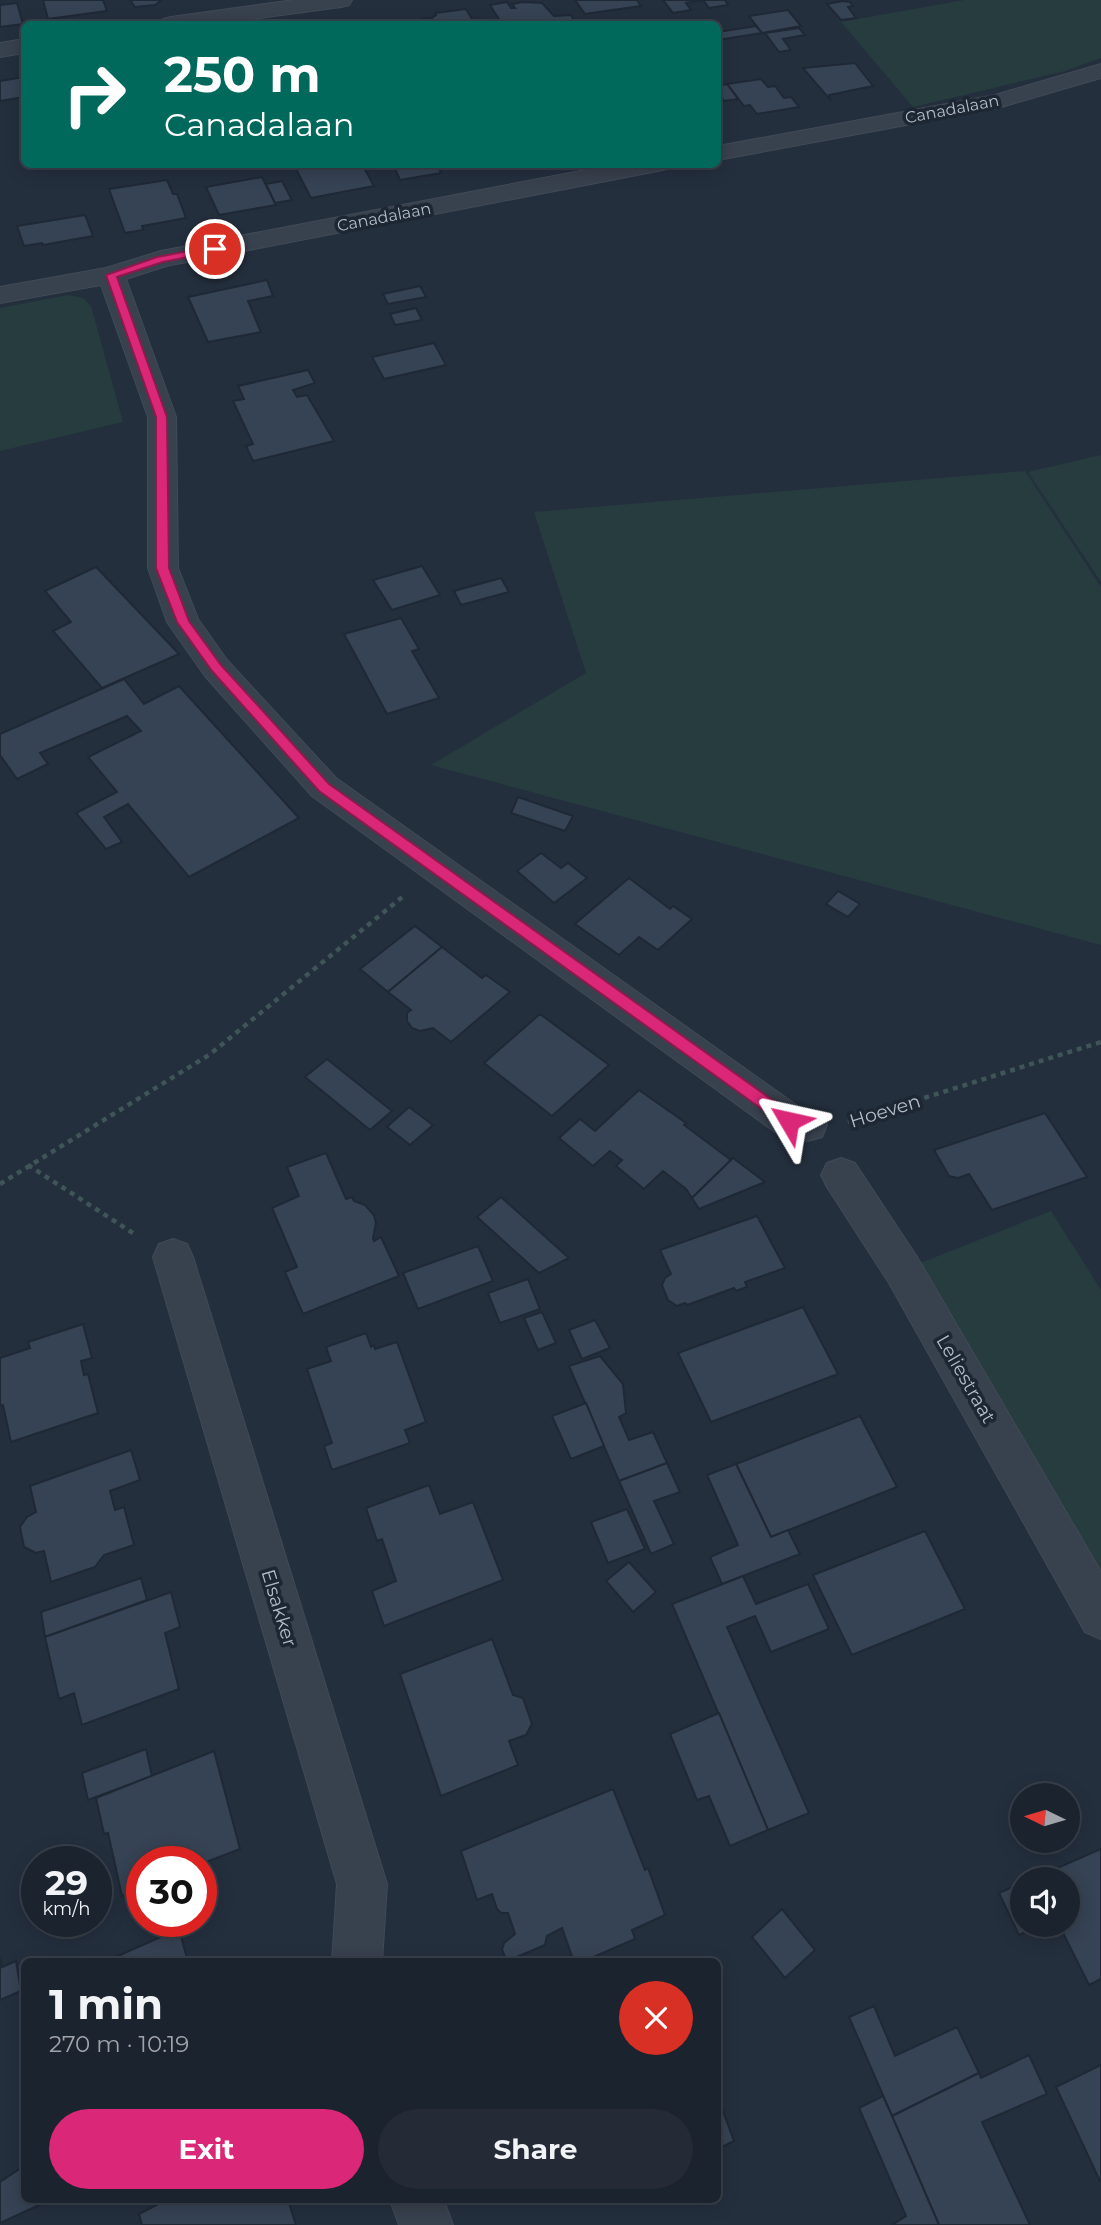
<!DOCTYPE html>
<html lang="en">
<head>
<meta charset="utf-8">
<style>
	:root { --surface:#1b232e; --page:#242b36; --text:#f1f3f6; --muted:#a0a4aa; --line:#39404a; --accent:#db2777 }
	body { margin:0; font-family:Montserrat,sans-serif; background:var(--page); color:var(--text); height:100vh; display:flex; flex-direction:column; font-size:26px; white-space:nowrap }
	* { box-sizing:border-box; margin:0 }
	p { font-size:23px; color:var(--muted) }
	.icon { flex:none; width:38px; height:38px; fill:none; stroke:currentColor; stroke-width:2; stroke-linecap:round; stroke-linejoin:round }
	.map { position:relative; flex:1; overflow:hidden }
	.details { position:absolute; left:21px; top:1958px; width:700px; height:245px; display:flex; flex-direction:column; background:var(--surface); border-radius:10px; box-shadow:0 4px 18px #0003,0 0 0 2px var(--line) }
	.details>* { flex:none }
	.top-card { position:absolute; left:21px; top:21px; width:700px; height:147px; border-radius:10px; box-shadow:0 4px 18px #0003,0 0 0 2px var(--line); background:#00695c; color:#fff; overflow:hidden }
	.needle { width:46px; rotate:275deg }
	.buttons { position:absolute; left:1010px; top:1783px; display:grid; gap:14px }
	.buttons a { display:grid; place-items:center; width:70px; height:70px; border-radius:50%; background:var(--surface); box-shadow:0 4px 18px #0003,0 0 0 2px var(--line); font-size:35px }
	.speed { position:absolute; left:21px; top:1846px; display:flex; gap:14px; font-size:35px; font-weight:700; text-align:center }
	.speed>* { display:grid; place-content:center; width:91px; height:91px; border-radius:50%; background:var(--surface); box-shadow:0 4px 18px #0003,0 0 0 2px var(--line); line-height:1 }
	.speed small { font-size:18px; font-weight:400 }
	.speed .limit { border:10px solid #d22; background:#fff; color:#111 }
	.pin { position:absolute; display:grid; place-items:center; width:60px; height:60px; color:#fff; margin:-30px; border:4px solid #fff; border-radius:50%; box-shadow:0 2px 7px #0007 }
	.me { position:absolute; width:77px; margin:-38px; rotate:306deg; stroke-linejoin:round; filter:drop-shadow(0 0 5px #0008) }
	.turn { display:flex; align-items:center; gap:24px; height:147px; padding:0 28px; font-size:32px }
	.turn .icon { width:91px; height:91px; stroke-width:2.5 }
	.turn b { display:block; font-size:49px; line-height:60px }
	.round { display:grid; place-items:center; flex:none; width:74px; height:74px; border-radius:37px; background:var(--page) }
	.headline { display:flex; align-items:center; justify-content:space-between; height:119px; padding:0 28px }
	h1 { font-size:42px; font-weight:700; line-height:52px }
	.button { display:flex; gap:14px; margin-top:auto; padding:14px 28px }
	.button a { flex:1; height:80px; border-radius:42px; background:var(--accent); color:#fff; font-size:28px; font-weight:700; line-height:80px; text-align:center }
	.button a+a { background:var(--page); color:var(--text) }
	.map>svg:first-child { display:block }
	.green { fill:#263c3f }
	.building { fill:#364354; stroke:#1f2835; stroke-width:2 }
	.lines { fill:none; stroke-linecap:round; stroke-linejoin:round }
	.street-casing { stroke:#414a57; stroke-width:2 }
	.path { stroke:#3f5557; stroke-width:4.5; stroke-dasharray:5 5; stroke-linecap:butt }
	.street { fill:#38414e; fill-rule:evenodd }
	.route { fill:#db2777; stroke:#8e194d; stroke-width:2 }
	.labels { text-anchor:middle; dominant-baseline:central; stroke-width:7; stroke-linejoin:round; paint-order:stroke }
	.far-street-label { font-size:16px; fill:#b4bcc9; stroke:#1d2633 }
	.street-label { font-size:19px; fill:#b4bcc9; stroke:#1d2633 }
</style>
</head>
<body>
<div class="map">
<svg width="1101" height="2225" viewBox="0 0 1101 2225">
	<rect width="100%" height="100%" fill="#242f3e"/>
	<g class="green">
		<path d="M 964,0 L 1101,0 L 1101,58 L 1065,71 L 913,107 L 841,22 Z"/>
		<path d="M 68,295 L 83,298 L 91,306 L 123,422 L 0,451 L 0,308 Z"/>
		<path d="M 1101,455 L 1101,582 L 1028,472 Z"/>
		<path d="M 1025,471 L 1101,587 L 1101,945 L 431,765 L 586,673 L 534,512 Z"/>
		<path d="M 1051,1211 L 1101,1290 L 1101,1580 L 903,1270 Z"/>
	</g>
	<g class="building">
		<path d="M 43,0 L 103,0 L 107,11 L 48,19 Z"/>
		<path d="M 130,0 L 162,0 L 155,5 L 135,7 Z"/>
		<path d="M 575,0 L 637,0 L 641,6 L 585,14 Z"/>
		<path d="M 663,0 L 725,0 L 728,5 L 709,8 L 703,0 L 686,3 L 691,10 L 673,13 Z"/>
		<path d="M 843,1 L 850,2 L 853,6 L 848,7 L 856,18 L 841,20 L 827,4 Z"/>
		<path d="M 507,2 L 511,8 L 515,8 L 512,4 L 523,2 L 542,3 L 554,16 L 571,15 L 576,23 L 502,24 L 490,5 Z"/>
		<path d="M 17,3 L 23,24 L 0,27 L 0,5 Z"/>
		<path d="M 466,9 L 475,24 L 417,23 L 421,19 L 432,18 L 436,15 L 435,13 Z"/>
		<path d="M 788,10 L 801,26 L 762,33 L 749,16 Z"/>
		<path d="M 756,26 L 762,33 L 718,40 L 718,32 Z"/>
		<path d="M 799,28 L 805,35 L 783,39 L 791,50 L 779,52 L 765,33 Z"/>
		<path d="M 855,63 L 873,86 L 829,95 L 831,101 L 803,68 Z"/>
		<path d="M 24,77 L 24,97 L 0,101 L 0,81 Z"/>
		<path d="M 761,79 L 768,87 L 775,86 L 784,98 L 791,97 L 799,107 L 757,114 L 750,105 L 744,106 L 727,84 Z"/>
		<path d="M 727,84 L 738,99 L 724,101 L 718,92 L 718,86 Z"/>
		<path d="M 320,164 L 362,164 L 374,186 L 311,198 L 296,169 Z"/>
		<path d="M 393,164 L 447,164 L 438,166 L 441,173 L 400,180 Z"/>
		<path d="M 262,177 L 276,205 L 219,215 L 206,187 Z"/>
		<path d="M 167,180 L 173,194 L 177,194 L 186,218 L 142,226 L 143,230 L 125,233 L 109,189 Z"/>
		<path d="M 282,181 L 292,200 L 275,203 L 266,184 Z"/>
		<path d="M 85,215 L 93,236 L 43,245 L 42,243 L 24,246 L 17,226 Z"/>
		<path d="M 267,280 L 273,296 L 248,301 L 261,332 L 208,342 L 188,297 Z"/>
		<path d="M 420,286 L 426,297 L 388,304 L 383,294 Z"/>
		<path d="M 416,308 L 422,320 L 395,325 L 390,314 Z"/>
		<path d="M 434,343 L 446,365 L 384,379 L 372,357 Z"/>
		<path d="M 308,370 L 315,383 L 293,390 L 297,397 L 307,395 L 334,441 L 253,461 L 246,446 L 253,444 L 233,401 L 244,399 L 238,386 Z"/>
		<path d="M 422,566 L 440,595 L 392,610 L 373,580 Z"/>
		<path d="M 96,567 L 179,654 L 102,688 L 53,631 L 71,622 L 45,591 Z"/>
		<path d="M 501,578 L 509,592 L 461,605 L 454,591 Z"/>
		<path d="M 401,618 L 419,649 L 412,651 L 439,698 L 387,714 L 344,634 Z"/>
		<path d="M 124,679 L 144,704 L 179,686 L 299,818 L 189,877 L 128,804 L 104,817 L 122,842 L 106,849 L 76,813 L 117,792 L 88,757 L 141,731 L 127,716 L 40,753 L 48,764 L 17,779 L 0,755 L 0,734 Z"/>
		<path d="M 518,797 L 573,816 L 565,831 L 511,813 Z"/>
		<path d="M 541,853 L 561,868 L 568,863 L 587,878 L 554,903 L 517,871 Z"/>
		<path d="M 629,878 L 670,909 L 673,906 L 692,919 L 658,950 L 639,937 L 619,955 L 575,924 Z"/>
		<path d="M 838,891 L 860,904 L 848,917 L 826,904 Z"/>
		<path d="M 415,926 L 442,947 L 388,992 L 360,969 Z"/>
		<path d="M 442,947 L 482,978 L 486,975 L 510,992 L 451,1042 L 433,1028 L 420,1031 L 412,1028 L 407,1021 L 407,1013 L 411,1010 L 388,992 Z"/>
		<path d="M 540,1014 L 609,1065 L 552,1116 L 484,1063 Z"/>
		<path d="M 327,1059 L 392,1111 L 370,1130 L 305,1077 Z"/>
		<path d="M 639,1090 L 686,1123 L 684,1125 L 731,1160 L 692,1198 L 686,1189 L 663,1171 L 644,1189 L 616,1166 L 622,1160 L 610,1151 L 593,1166 L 559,1138 L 580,1119 L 595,1131 Z"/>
		<path d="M 409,1107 L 433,1125 L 410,1145 L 387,1127 Z"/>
		<path d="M 1045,1113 L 1087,1177 L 992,1210 L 969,1174 L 958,1178 L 949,1176 L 934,1150 Z"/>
		<path d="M 326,1153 L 346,1199 L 352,1197 L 354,1201 L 365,1205 L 374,1215 L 376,1223 L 373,1238 L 374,1241 L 381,1237 L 399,1276 L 303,1314 L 285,1272 L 297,1267 L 272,1208 L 299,1196 L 287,1167 Z"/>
		<path d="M 733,1158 L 765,1182 L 699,1209 L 692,1198 Z"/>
		<path d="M 501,1197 L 569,1258 L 539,1273 L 477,1217 Z"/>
		<path d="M 757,1216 L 785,1268 L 745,1282 L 747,1287 L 736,1291 L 734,1288 L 687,1305 L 685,1303 L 677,1306 L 668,1300 L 662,1285 L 665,1278 L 671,1274 L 660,1250 Z"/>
		<path d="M 478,1246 L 493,1281 L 418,1309 L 403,1273 Z"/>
		<path d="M 528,1279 L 540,1309 L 500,1323 L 488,1293 Z"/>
		<path d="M 803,1307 L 838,1374 L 711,1422 L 678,1353 Z"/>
		<path d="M 542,1312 L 556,1343 L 538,1350 L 524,1318 Z"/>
		<path d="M 595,1320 L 610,1348 L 582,1359 L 569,1330 Z"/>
		<path d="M 83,1324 L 92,1358 L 81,1361 L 84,1375 L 88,1374 L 98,1413 L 11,1442 L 3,1405 L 0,1406 L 0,1358 L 30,1348 L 28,1342 Z"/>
		<path d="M 366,1333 L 371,1347 L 374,1345 L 375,1349 L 397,1342 L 426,1422 L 405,1430 L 410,1443 L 332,1470 L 324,1446 L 332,1443 L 307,1369 L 331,1361 L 326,1347 Z"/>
		<path d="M 600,1356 L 623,1384 L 626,1413 L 619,1417 L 629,1440 L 653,1432 L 667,1463 L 619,1481 L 569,1366 Z"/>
		<path d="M 586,1403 L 604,1446 L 571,1459 L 552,1416 Z"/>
		<path d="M 860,1416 L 897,1487 L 771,1537 L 736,1464 Z"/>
		<path d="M 131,1450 L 140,1480 L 110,1491 L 115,1510 L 124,1507 L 134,1545 L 104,1555 L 95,1567 L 51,1582 L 44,1551 L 36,1553 L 24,1547 L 20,1527 L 27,1517 L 36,1512 L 30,1486 Z"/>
		<path d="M 667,1463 L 680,1492 L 654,1501 L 674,1544 L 651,1554 L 619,1481 Z"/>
		<path d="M 736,1464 L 771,1537 L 788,1530 L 800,1554 L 722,1584 L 710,1557 L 738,1545 L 707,1475 Z"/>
		<path d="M 429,1485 L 440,1514 L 473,1502 L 503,1580 L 384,1626 L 372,1591 L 396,1581 L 382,1539 L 377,1541 L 366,1508 Z"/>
		<path d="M 627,1509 L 645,1549 L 608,1563 L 591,1522 Z"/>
		<path d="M 925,1531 L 965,1609 L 852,1655 L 813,1575 Z"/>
		<path d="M 629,1562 L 656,1592 L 633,1612 L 606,1581 Z"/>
		<path d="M 743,1576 L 756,1604 L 808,1584 L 829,1629 L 771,1652 L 755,1616 L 727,1627 L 809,1813 L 768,1830 L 672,1604 Z"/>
		<path d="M 141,1578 L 147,1600 L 45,1637 L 41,1612 Z"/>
		<path d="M 171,1592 L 180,1627 L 165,1633 L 179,1689 L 82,1725 L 74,1693 L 59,1699 L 45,1637 Z"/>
		<path d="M 492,1639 L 513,1695 L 523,1698 L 532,1724 L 526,1735 L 509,1741 L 518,1765 L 441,1796 L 400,1674 Z"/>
		<path d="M 719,1713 L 768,1830 L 730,1846 L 709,1796 L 697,1800 L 670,1734 Z"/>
		<path d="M 146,1749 L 152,1776 L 88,1800 L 82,1773 Z"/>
		<path d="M 214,1751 L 240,1849 L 201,1864 L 201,1862 L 142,1862 L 142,1888 L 122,1896 L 108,1833 L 104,1834 L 96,1798 Z"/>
		<path d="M 613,1789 L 645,1870 L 648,1868 L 665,1915 L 632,1930 L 635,1939 L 582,1962 L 574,1962 L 562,1928 L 547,1936 L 545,1945 L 507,1961 L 502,1950 L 504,1943 L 515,1934 L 508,1913 L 501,1913 L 497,1909 L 492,1894 L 477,1900 L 461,1851 Z"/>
		<path d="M 1101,1849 L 1101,1979 L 1089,1985 L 1059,1925 L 1068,1925 L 1068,1880 L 1030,1880 Z"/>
		<path d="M 1022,1883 L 1022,1925 L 1042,1925 L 1019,1935 L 999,1893 Z"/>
		<path d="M 782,1909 L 815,1950 L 785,1978 L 752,1937 Z"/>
		<path d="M 179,1929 L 188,1962 L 104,1962 Z"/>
		<path d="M 0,1958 L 2,1967 L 16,1961 L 21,1991 L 0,2000 Z"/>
		<path d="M 874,2006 L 895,2056 L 957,2027 L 979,2073 L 892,2116 L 849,2017 Z"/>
		<path d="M 1029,2055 L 1047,2094 L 982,2122 L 1030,2225 L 939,2225 L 892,2116 L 979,2073 L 981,2078 Z"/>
		<path d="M 1101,2065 L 1101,2183 L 1056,2087 Z"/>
		<path d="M 883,2096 L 892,2116 L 939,2225 L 892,2225 L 906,2216 L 859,2108 Z"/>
		<path d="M 718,2098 L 734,2141 L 718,2149 Z"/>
		<path d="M 24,2166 L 24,2200 L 50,2200 L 0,2223 L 0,2182 Z"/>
		<path d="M 166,2200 L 288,2200 L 296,2225 L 142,2225 L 139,2214 Z"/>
	</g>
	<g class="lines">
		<g class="street-casing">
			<g id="street">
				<path d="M 294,0 L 352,0 L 349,5 L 341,7 L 215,24 L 160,24 L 163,19 L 171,17 Z"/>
				<path d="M 24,39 L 24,53 L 0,57 L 0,43 Z"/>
				<path d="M 1101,64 L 1101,78 L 998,108 L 718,160 L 718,146 L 995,95 Z"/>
				<path d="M 617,164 L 670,164 L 667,169 L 658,171 L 166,266 L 126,279 L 176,417 L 178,568 L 198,619 L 227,660 L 336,778 L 799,1107 L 822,1113 L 827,1125 L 822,1137 L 808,1141 L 775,1132 L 312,796 L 205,676 L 167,622 L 148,568 L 148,417 L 101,285 L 0,303 L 0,287 L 106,268 L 161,251 Z"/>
				<path d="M 841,1158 L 855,1163 L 917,1257 L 1101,1572 L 1101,1639 L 1085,1632 L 889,1283 L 827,1187 L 821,1175 L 827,1163 Z"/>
				<path d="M 173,1239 L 187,1244 L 193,1257 L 387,1884 L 382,1962 L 332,1962 L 337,1884 L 153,1257 L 159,1244 Z"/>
				<path d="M 390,2200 L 444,2200 L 453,2225 L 399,2225 Z"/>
			</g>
		</g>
		<g class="path">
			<path d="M 848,1122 L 1101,1042"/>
			<path d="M 28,1165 L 136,1235"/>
			<path d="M 0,1184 L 209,1055 L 406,894"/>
		</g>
		<use href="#street" class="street"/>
	</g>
	<path class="route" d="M 215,246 L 220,249 L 219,251 L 163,262 L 117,277 L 167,417 L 169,568 L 189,621 L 221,665 L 329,784 L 795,1116 L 797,1121 L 795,1125 L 784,1125 L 319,791 L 212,671 L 177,622 L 156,568 L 156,417 L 106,275 L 157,257 Z"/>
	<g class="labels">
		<g class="far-street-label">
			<text transform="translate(952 109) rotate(-11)">Canadalaan</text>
			<text transform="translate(384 217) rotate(-11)">Canadalaan</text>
		</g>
		<g class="street-label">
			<text transform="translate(885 1111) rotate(-17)">Hoeven</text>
			<text transform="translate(966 1379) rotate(60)">Leliestraat</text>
			<text transform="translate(279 1608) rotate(73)">Elsakker</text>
		</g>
	</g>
</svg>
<div class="buttons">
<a><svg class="needle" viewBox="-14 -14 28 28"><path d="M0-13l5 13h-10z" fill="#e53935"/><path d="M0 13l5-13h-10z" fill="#a0a4aa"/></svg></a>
<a><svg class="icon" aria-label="sound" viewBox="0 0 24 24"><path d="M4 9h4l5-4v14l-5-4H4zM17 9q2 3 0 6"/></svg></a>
</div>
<div class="speed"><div>29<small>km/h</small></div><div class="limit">30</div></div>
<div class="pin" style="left:215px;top:249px;background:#d93025"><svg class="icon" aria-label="arrive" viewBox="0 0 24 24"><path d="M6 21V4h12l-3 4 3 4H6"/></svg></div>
<svg class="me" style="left:789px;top:1121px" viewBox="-20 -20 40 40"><path d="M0-17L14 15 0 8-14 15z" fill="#db2777" stroke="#fff" stroke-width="4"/></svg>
<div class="top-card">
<div class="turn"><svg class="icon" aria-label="right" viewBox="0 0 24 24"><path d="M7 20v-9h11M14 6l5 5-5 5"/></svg><div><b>250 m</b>Canadalaan</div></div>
</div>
<section class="details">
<div class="headline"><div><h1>1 min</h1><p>270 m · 10:19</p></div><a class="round" style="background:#d93025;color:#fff"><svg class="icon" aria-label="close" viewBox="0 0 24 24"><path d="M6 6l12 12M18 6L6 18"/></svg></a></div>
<div class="button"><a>Exit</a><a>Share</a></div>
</section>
</div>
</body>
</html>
